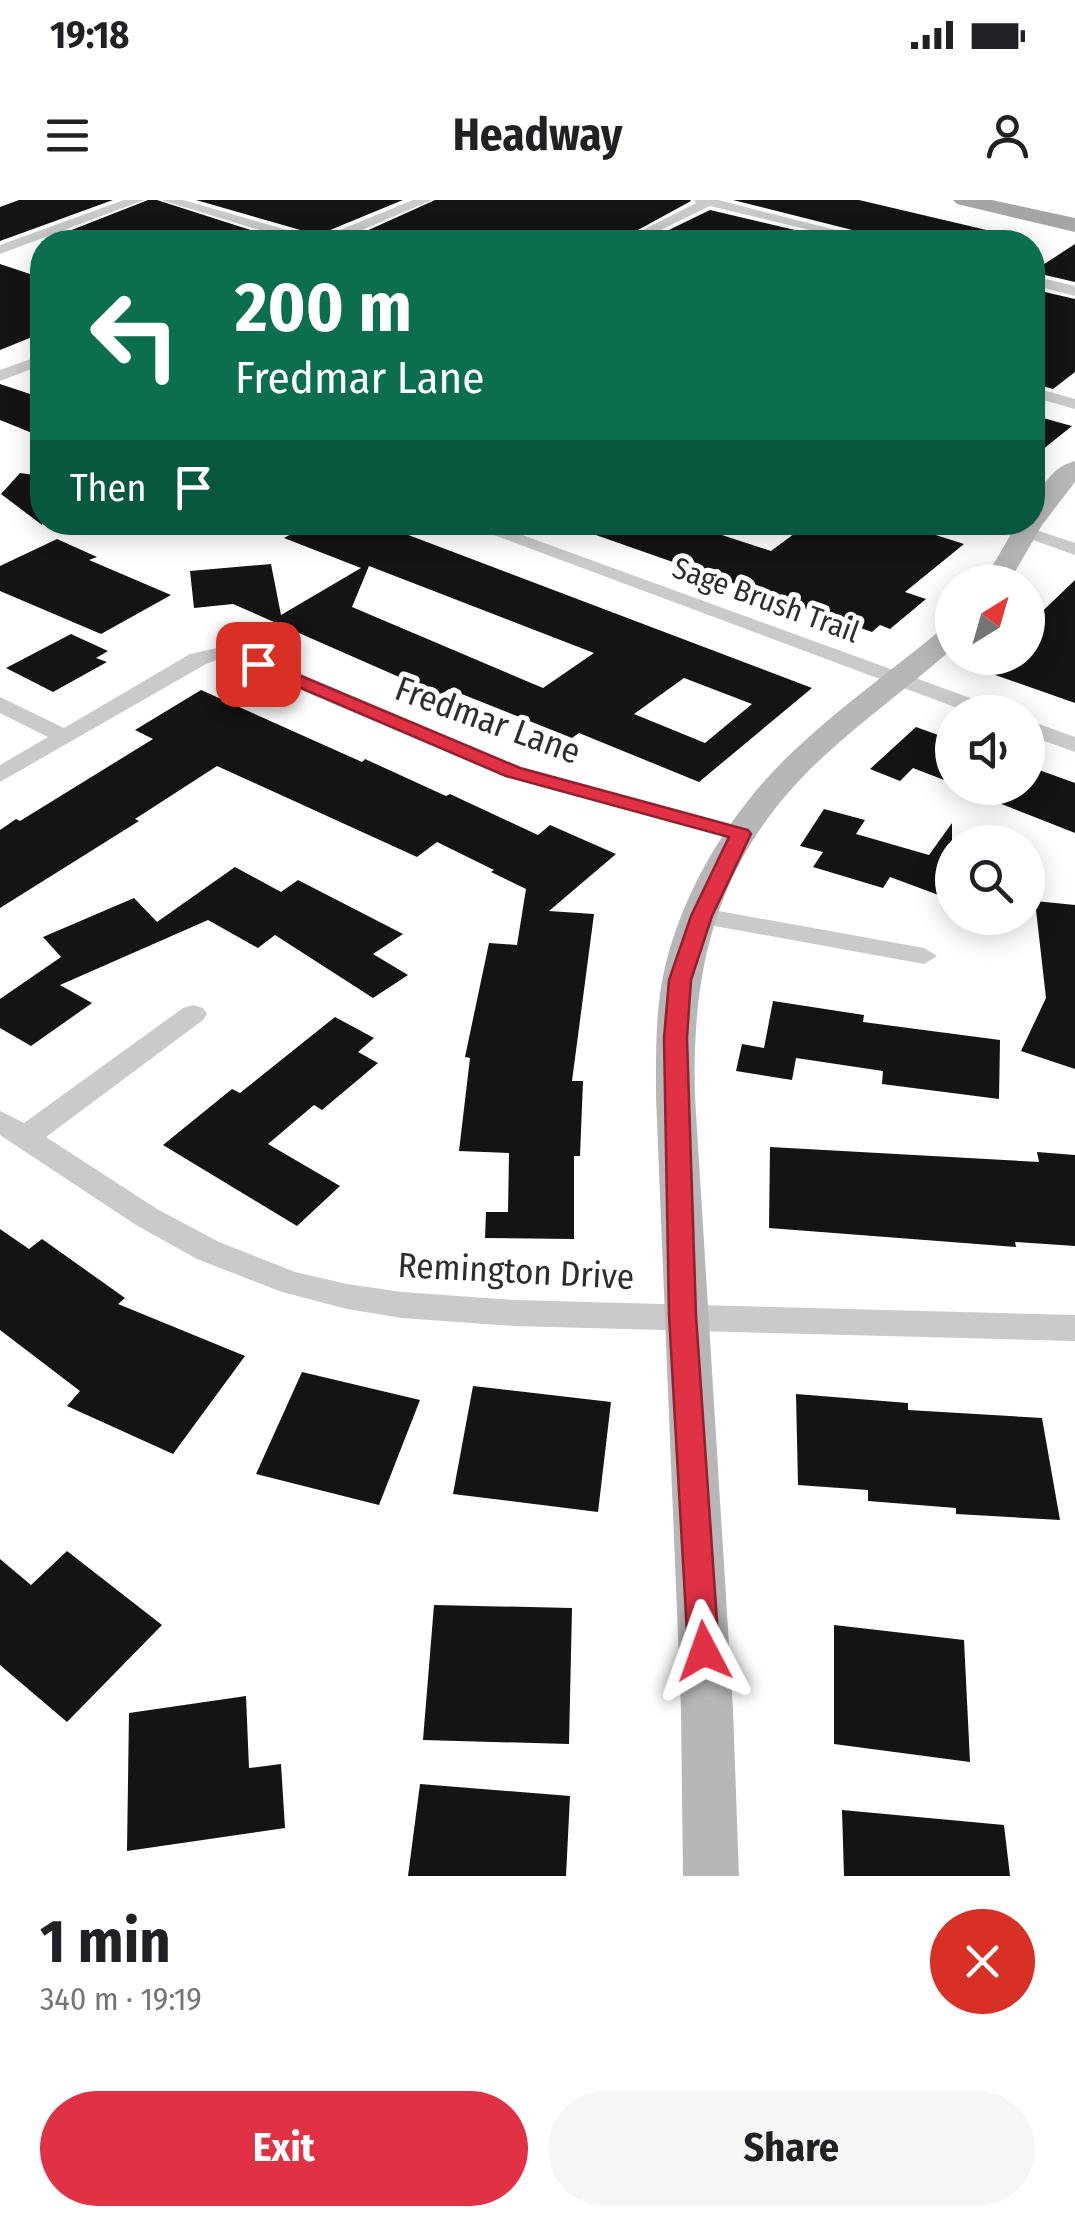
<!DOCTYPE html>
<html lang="en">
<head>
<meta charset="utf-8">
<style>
	:root { --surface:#fff; --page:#f6f6f6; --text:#202124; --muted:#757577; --accent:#e13145 }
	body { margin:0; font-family:"Fira Sans Condensed",sans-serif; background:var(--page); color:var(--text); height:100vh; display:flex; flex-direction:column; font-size:38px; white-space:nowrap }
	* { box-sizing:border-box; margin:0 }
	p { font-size:32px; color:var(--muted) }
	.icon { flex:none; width:55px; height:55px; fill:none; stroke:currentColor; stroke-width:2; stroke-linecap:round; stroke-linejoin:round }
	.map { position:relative; height:1676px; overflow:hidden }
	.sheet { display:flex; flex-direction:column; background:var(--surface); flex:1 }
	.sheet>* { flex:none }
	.top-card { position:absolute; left:30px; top:30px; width:1015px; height:305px; border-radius:40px; box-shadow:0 5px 25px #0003; background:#0b6e4f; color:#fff; overflow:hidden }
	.needle { width:65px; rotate:37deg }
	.tools { position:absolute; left:935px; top:365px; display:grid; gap:20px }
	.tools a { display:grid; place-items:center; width:110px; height:110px; border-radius:50%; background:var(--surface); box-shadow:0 5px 25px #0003; font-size:50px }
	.pin { position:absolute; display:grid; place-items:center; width:85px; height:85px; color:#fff; margin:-42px; border-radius:20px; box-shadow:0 5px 15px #0006 }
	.me { position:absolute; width:110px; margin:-55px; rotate:356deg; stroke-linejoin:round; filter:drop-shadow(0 0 8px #0008) }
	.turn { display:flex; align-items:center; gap:35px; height:210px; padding:0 40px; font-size:45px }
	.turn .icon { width:130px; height:130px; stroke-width:2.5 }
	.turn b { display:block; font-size:70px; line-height:85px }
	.then { display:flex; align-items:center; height:95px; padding:0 40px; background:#0003; gap:20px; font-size:38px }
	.round { display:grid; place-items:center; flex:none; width:105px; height:105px; border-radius:52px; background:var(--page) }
	.summary { display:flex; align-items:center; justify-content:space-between; height:170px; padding:0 40px }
	h1 { font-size:60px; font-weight:700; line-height:75px }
	.primary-button { display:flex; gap:20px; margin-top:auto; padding:20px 40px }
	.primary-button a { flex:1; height:115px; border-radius:60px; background:var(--accent); color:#fff; font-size:40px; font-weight:700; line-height:115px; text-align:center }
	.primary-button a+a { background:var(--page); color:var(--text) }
	.status { display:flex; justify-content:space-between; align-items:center; height:70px; padding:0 50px; background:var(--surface); direction:ltr }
	.status svg { height:28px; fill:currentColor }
	header { display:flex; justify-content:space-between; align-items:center; height:130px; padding:0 40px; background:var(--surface); font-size:45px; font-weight:700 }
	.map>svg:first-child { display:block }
	.building { fill:#141414; fill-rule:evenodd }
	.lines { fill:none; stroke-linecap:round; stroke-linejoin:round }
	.street { fill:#cacaca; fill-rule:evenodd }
	.secondary { fill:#b7b7b7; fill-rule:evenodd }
	.primary { fill:#a5a5a5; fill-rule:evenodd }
	.route { fill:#e13145; stroke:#92202d; stroke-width:2.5 }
	.labels { text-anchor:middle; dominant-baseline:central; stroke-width:10; stroke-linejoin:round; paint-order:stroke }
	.far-street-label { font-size:30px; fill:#2d2d2d; stroke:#fff }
	.street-label { font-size:35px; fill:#2d2d2d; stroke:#fff }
</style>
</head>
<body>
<div class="status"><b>19:18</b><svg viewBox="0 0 49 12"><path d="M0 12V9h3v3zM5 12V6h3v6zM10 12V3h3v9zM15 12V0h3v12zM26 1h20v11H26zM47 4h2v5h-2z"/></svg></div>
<header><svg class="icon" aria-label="menu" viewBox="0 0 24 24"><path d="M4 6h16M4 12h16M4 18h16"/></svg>Headway<svg class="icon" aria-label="person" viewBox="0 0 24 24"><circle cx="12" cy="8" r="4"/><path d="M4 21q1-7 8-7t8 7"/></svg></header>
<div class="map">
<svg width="1075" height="1676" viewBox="0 0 1075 1676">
	<rect width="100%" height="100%" fill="#fff"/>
	<g class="building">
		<path d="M 19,0 L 113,0 L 0,41 L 0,7 Z"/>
		<path d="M 148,0 L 157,0 L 288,42 L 41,42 Z"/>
		<path d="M 196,0 L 403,0 L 318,35 Z"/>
		<path d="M 435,0 L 690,0 L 691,1 L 616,42 L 342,42 Z"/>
		<path d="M 733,0 L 859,0 L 995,32 L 994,42 L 887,42 L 884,38 Z"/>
		<path d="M 710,10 L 846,42 L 644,42 Z"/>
		<path d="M 1075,44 L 1075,82 L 1032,72 Z"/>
		<path d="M 0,64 L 42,78 L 42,133 L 0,150 Z"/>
		<path d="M 1032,89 L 1075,99 L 1075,172 L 1053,189 L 1032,183 Z"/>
		<path d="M 0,184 L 42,198 L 42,237 L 0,220 Z"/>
		<path d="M 1032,215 L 1072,226 L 1032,258 Z"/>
		<path d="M 20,273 L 42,276 L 42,325 L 1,294 Z"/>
		<path d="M 313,322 L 374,322 L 812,488 L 699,582 L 579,533 L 572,538 L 449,489 L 440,495 L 233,404 L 194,408 L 190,371 L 271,364 L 281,415 L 361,368 L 284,338 ZM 369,366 L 594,453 L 543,488 L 352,407 ZM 684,478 L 752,504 L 705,543 L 634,514 Z"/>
		<path d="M 573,322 L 682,322 L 771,351 L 810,322 L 895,322 L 964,344 L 905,392 L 926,399 L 890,429 L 880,425 L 872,432 L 573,327 Z"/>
		<path d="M 57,339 L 97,357 L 89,360 L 171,395 L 101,434 L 0,391 L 0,366 Z"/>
		<path d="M 1075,380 L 1075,503 L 958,462 L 959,458 L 1028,458 L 1028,425 Z"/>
		<path d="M 71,434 L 108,451 L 96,458 L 107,462 L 53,492 L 6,468 Z"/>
		<path d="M 201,490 L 362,562 L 365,559 L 446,596 L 450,594 L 538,635 L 550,625 L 616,654 L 549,711 L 594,714 L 572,881 L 583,881 L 580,956 L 574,956 L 574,1039 L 485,1038 L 486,1012 L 508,1012 L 509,953 L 459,951 L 470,858 L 465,857 L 489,743 L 517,745 L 526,689 L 491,672 L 494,670 L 437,642 L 417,657 L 217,566 L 135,619 L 139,621 L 0,708 L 0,630 L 16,619 L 20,621 L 153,539 L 135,530 Z"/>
		<path d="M 916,527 L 952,540 L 952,583 L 913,568 L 900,581 L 870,569 Z"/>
		<path d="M 1028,566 L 1075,583 L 1075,633 L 963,589 L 1028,588 Z"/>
		<path d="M 824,609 L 865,620 L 856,634 L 929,655 L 952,623 L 952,700 L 890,677 L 883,688 L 813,667 L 823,652 L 800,646 Z"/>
		<path d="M 235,667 L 281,692 L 298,680 L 403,734 L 373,754 L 408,775 L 373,798 L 275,735 L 258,748 L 208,720 L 60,785 L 92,803 L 31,846 L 0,828 L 0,799 L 61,757 L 43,737 L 134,698 L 157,722 Z"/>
		<path d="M 1035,701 L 1075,705 L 1075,869 L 1021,851 L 1046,798 Z"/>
		<path d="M 773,801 L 864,815 L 863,822 L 1000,840 L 999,899 L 882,884 L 883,871 L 796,858 L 792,880 L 736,871 L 742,844 L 764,848 Z"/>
		<path d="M 335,817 L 374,838 L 358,852 L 378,863 L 322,910 L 314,905 L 268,944 L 340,986 L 297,1026 L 163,945 L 232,889 L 240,893 Z"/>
		<path d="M 770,947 L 1039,962 L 1037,952 L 1075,955 L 1075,1046 L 1015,1042 L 1016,1047 L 769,1028 Z"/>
		<path d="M 0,1029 L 29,1049 L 42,1039 L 125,1098 L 118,1104 L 245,1156 L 173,1254 L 67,1206 L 80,1191 L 0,1130 Z"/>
		<path d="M 302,1172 L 420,1200 L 379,1305 L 256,1274 Z"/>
		<path d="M 473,1186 L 611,1202 L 598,1312 L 453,1294 Z"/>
		<path d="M 796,1194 L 908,1203 L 908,1210 L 1042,1218 L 1060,1320 L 956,1314 L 956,1308 L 868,1301 L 868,1290 L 798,1285 Z"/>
		<path d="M 67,1351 L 162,1425 L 67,1522 L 0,1465 L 0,1359 L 31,1385 Z"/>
		<path d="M 434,1405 L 572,1408 L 569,1544 L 423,1540 Z"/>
		<path d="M 834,1425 L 964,1440 L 970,1562 L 834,1544 Z"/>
		<path d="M 246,1496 L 249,1568 L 281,1564 L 285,1628 L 127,1651 L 129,1513 Z"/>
		<path d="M 420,1584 L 570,1596 L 566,1676 L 408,1676 Z"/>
		<path d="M 842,1610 L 1004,1625 L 1010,1676 L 844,1676 Z"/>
	</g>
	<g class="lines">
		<g class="street">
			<path d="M 124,0 L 144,0 L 0,54 L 0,45 Z"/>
			<path d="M 161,0 L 183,0 L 318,39 L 413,0 L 432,0 L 334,42 L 299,42 Z"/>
			<path d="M 694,0 L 718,0 L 883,42 L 860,42 L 710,6 L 636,42 L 619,42 L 696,3 Z"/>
			<path d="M 1032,76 L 1075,86 L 1075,96 L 1032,85 Z"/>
			<path d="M 42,155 L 42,165 L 0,181 L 0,170 Z"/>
			<path d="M 1032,187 L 1075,199 L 1075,209 L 1032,197 Z"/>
			<path d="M 459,322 L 487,322 L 995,507 L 998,512 L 968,512 Z"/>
			<path d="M 982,322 L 1012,322 L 1075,343 L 1075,355 Z"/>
			<path d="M 217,448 L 266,459 L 521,567 L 750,629 L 753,634 L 741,641 L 505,577 L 251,469 L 217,460 L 206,464 L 0,582 L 0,565 L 48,537 L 0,513 L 0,497 L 64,528 L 190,454 Z"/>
			<path d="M 1028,520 L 1075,537 L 1075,552 L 1028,535 Z"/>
			<path d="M 702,708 L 924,748 L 937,756 L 924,764 L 693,722 L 689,716 Z"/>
			<path d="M 193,805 L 203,808 L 207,814 L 203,820 L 46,937 L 157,1009 L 219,1042 L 295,1072 L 347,1084 L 402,1092 L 514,1100 L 1075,1115 L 1075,1141 L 514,1126 L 402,1118 L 347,1109 L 282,1092 L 197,1059 L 136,1025 L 0,935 L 0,911 L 24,923 L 183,808 Z"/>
		</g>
		<g class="secondary">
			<path d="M 1075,261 L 1075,282 L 1042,325 L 1009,382 L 983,382 L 1018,322 L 1032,322 C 1032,298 1049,267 1075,261 Z"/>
			<path d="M 952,426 L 952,449 C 910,486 864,519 823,557 C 719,653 691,761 695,897 L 733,1510 L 739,1676 L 683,1676 L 681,1510 L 656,897 C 656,854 655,809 665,767 C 685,684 736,603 799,546 C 844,504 895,468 942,429 Z"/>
		</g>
		<path class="primary" d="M 953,0 L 992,0 L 1075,18 L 1075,32 L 957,4 Z"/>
	</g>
	<path class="route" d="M 258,458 L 520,568 L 748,630 L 751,634 L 712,716 L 691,780 L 687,838 L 696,1115 L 719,1451 L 715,1461 L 704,1465 L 693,1461 L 688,1451 L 669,1115 L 664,838 L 669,780 L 691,716 L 729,637 L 506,576 L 252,467 L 249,464 Z"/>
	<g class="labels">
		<g class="far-street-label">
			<text transform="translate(766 400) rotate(20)">Sage Brush Trail</text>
		</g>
		<g class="street-label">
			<text transform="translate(488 520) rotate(20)">Fredmar Lane</text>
			<text transform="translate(516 1071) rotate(3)">Remington Drive</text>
		</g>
	</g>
</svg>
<div class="tools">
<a><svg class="needle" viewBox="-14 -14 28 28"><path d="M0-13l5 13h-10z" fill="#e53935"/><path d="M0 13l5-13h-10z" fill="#757577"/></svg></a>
<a><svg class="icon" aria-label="sound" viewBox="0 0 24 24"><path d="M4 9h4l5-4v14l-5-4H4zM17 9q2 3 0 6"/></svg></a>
<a><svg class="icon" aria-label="search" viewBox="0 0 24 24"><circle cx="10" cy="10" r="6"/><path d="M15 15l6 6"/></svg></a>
</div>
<div class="pin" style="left:258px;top:464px;background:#d93025"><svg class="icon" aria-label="arrive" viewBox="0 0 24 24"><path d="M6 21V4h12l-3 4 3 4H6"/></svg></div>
<svg class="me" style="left:704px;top:1451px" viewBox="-20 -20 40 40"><path d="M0-17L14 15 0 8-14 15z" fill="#e13145" stroke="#fff" stroke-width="4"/></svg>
<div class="top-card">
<div class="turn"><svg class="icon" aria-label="left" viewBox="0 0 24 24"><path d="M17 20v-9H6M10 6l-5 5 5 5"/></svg><div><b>200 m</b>Fredmar Lane</div></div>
<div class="then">Then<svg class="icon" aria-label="arrive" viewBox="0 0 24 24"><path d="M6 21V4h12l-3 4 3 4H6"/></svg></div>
</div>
</div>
<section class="sheet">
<div class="summary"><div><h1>1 min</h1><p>340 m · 19:19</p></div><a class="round" style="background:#d93025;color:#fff"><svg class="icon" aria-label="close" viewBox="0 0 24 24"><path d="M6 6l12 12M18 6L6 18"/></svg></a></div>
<div class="primary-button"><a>Exit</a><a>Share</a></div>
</section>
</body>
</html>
